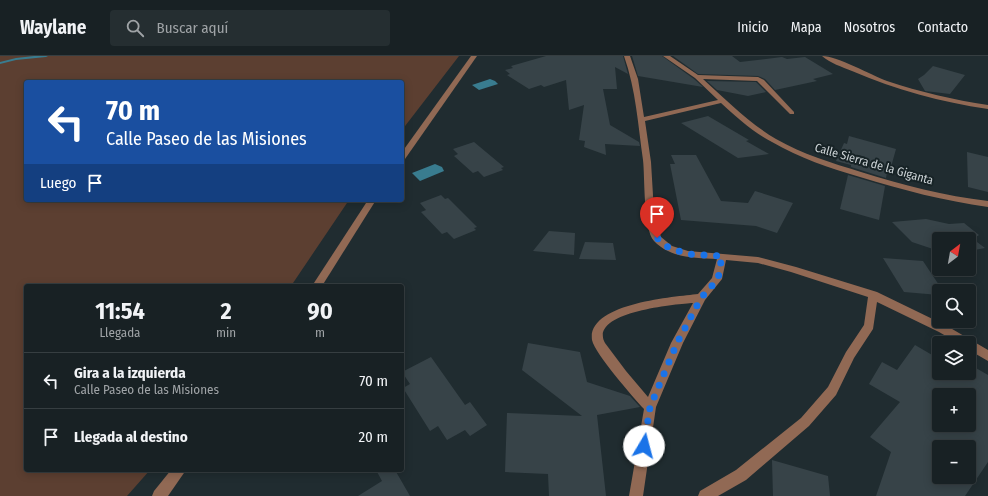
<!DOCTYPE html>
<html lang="es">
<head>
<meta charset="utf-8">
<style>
	:root { --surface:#182124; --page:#252e31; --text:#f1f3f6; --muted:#9fa3a6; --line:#363e41 }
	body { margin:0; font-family:"Fira Sans Condensed",sans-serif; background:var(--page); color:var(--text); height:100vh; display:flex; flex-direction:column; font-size:15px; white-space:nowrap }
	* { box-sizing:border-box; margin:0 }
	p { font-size:13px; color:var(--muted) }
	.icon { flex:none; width:22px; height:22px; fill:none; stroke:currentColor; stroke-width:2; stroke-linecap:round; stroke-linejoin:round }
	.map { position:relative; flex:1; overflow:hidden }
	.drawer { position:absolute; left:24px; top:228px; width:380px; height:188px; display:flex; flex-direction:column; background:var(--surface); border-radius:4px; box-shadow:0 2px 10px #0003,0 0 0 1px var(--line) }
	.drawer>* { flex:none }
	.guide { position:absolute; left:24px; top:24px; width:380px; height:122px; border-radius:4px; box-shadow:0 2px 10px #0003,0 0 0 1px var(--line); background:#1a4fa0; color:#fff; overflow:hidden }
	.needle { width:26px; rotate:31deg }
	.buttons { position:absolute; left:932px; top:176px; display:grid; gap:8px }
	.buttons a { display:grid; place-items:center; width:44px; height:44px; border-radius:4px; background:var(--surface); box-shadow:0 2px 10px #0003,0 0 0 1px var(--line); font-size:20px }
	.pin { position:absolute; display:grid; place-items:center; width:34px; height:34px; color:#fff; margin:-41px -17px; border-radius:50% 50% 50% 0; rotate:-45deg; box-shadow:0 0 4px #0007 }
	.pin .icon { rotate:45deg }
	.me { position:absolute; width:44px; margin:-22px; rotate:8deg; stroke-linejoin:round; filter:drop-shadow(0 0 3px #0008) }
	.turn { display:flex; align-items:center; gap:14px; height:84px; padding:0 16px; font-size:18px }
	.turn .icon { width:52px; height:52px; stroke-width:2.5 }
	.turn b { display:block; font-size:28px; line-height:34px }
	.then { display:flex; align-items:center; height:38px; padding:0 16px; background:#0003; gap:8px; font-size:15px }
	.eta { display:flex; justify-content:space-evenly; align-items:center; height:68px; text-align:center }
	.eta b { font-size:24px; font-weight:700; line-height:28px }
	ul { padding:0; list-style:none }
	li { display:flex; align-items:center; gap:12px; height:56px; padding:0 16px; border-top:1px solid var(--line) }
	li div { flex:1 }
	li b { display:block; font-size:15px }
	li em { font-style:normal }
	header { display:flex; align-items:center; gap:24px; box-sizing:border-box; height:56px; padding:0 20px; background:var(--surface); border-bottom:1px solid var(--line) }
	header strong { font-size:19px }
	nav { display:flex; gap:22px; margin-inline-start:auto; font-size:14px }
	.search { width:280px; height:36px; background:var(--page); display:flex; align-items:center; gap:10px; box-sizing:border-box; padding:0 14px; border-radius:4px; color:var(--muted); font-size:15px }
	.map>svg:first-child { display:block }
	.green { fill:#5c3f31 }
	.water { fill:#397c8f }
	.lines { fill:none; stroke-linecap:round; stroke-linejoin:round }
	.stream { fill:#397c8f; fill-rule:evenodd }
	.building { fill:#374348; fill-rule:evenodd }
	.minor { fill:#916954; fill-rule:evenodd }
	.route { stroke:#1a73e8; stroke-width:7; stroke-dasharray:0 12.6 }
	.labels { text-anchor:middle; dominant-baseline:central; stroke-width:4; stroke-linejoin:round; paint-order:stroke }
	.far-street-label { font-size:12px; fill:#cdd4d7; stroke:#172326 }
</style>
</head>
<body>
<header>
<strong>Waylane</strong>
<div class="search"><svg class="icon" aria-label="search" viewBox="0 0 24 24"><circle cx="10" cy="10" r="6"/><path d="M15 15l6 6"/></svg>Buscar aquí</div>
<nav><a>Inicio</a><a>Mapa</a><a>Nosotros</a><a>Contacto</a></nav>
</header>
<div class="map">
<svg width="988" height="440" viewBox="0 0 988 440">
	<rect width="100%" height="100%" fill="#202c30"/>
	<path class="green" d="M 0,0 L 459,0 L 402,74 L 402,26 L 26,26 L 26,144 L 349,144 L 291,230 L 26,230 L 26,414 L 150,414 L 127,440 L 0,440 Z"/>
	<g class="water">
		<path d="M 490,23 L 495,25 L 498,28 L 479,34 L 472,29 Z"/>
		<path d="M 435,108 L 442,111 L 444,115 L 420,125 L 412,117 Z"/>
	</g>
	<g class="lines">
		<path class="stream" d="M 34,0 L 48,0 L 46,1 L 16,4 L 0,8 L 0,6 L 16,2 Z"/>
	</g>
	<g class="building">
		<path d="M 546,0 L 623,0 L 628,18 L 615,11 L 617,33 L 603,33 L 610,69 L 639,86 L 640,90 L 605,88 L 606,99 L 584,91 L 585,85 L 579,84 L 584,49 L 569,54 L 566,24 L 544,31 L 541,29 L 529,33 L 507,19 L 510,18 L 505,14 L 513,12 L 511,10 Z"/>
		<path d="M 632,0 L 662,0 L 694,23 L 703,31 L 638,20 Z"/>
		<path d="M 673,0 L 732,0 L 740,6 L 782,1 L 787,3 L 805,1 L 833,18 L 813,23 L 817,25 L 775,34 L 765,23 L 758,20 L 698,18 Z"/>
		<path d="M 933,10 L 965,19 L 950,38 L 925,35 L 918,23 L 924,19 Z"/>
		<path d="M 707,25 L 756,26 L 766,36 L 748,40 L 717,34 Z"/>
		<path d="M 708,60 L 749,84 L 746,85 L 769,98 L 738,102 L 681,67 Z"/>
		<path d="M 849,80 L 896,93 L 891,111 L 888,110 L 886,122 L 851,111 L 851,109 L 836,105 L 844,87 L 847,88 Z"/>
		<path d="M 474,86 L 504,111 L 501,112 L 503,114 L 484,121 L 478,115 L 473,117 L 454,100 L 458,98 L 453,93 Z"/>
		<path d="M 967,96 L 988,101 L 988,136 L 968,131 Z"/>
		<path d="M 671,99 L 696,99 L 721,145 L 748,147 L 755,135 L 793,147 L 777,177 L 756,170 L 681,164 L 670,108 L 675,108 Z"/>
		<path d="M 848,119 L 885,130 L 879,164 L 840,153 Z"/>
		<path d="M 441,139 L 445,143 L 448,142 L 477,171 L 474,172 L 476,174 L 454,183 L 447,176 L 442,178 L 421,156 L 426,154 L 420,147 Z"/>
		<path d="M 926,163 L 949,168 L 964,167 L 979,179 L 973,183 L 985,192 L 969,195 L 969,183 L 939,183 L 939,195 L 912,186 L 892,166 Z"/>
		<path d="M 549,175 L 575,177 L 574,199 L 533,195 Z"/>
		<path d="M 585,186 L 613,187 L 616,204 L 579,203 Z"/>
		<path d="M 883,202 L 923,205 L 943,235 L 939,235 L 939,239 L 904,236 Z"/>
		<path d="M 528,287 L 580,296 L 587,326 L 630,340 L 640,351 L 597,359 L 606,440 L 549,440 L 548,418 L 505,416 L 507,357 L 582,360 L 522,314 Z"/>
		<path d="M 915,289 L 939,303 L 939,317 L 965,317 L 969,319 L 969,308 L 988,319 L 988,406 L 965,440 L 876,440 L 891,396 L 870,381 L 900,346 L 869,328 L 882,306 L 897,314 ZM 939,339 L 969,339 L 969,369 L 939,369 ZM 939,391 L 969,391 L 969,421 L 939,421 Z"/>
		<path d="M 431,301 L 465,349 L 470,346 L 487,369 L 470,380 L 465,374 L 447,384 L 438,370 L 430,375 L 403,332 L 410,328 L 402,316 Z"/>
		<path d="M 772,404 L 828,420 L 830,440 L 773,440 Z"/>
		<path d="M 376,414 L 395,414 L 410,440 L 358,440 L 382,425 Z"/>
	</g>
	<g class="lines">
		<g class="minor">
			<path d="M 471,0 L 477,0 L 405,103 L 402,103 L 402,96 Z"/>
			<path d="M 624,0 L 630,0 L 638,23 L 644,61 L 718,44 L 695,22 L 663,0 L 670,0 L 698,19 L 758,21 L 764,24 L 794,56 L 794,58 L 790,58 L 757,25 L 703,23 C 726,44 749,67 776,83 C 802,98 832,107 861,116 C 902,129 945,140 988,145 L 988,151 C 945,145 902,134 860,121 C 829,112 800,102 772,86 C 753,76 736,61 721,47 L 645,65 L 651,106 L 654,156 L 661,181 L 672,190 L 688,195 L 758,201 L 796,211 L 877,236 L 947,270 L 988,294 L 988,305 L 969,294 L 969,287 L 958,287 L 939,276 L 877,246 L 873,273 L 854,302 L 836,339 L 809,370 L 746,424 L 718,440 L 698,440 L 700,435 L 736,414 L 801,362 L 828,331 L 846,296 L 864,269 L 868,241 L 791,216 L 758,207 L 726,204 L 722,223 L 705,244 L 683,287 L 656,351 L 643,440 L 629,440 L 644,353 C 633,341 595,298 592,284 C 587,247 674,241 698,238 L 712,222 L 717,203 C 695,202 670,202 654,185 C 643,173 645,121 643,104 C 638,69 636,34 624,0 ZM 693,247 L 671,287 L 648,341 L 626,315 L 605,287 C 588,256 676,248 693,247 Z"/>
			<path d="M 822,0 C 837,0 871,19 887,25 C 920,36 954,44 988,49 L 988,53 C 941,46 896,34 852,15 C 842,11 830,7 822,0 Z"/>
			<path d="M 368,144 L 376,144 L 322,230 L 312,230 Z"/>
			<path d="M 171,414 L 186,414 L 168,440 L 152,440 L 154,435 Z"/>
		</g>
	</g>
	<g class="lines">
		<path class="route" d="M 644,390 L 650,351 L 677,287 L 701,242 L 718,223 L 722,200 L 688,198 L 669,192 L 657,182"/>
	</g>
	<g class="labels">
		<g class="far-street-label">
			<text transform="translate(874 108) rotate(16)">Calle Sierra de la Giganta</text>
		</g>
	</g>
</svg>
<div class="buttons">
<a><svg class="needle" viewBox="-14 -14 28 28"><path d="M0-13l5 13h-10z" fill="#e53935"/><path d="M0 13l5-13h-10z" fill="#9fa3a6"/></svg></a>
<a><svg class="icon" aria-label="search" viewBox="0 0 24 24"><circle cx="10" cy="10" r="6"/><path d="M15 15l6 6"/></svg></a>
<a><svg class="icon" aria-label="layers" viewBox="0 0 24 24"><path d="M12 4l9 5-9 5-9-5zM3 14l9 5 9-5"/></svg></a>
<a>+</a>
<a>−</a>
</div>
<div class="pin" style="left:657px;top:182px;background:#d93025"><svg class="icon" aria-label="arrive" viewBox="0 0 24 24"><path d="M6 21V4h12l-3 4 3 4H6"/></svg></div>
<svg class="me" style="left:644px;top:390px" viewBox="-20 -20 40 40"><circle r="19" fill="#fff"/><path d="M0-13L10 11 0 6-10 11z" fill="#1a73e8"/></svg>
<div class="guide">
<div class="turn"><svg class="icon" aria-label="left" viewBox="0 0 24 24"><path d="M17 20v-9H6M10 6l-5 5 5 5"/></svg><div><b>70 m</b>Calle Paseo de las Misiones</div></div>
<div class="then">Luego<svg class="icon" aria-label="arrive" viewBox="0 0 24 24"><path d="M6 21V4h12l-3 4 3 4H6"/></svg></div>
</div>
<section class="drawer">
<div class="eta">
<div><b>11:54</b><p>Llegada</p></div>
<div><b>2</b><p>min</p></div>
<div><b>90</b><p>m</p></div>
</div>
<ul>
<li><svg class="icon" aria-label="left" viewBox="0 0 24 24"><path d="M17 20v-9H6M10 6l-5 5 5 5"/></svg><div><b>Gira a la izquierda</b><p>Calle Paseo de las Misiones</p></div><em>70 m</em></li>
<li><svg class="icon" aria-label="arrive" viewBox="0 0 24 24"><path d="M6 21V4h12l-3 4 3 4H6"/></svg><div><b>Llegada al destino</b></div><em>20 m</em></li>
</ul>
</section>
</div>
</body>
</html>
